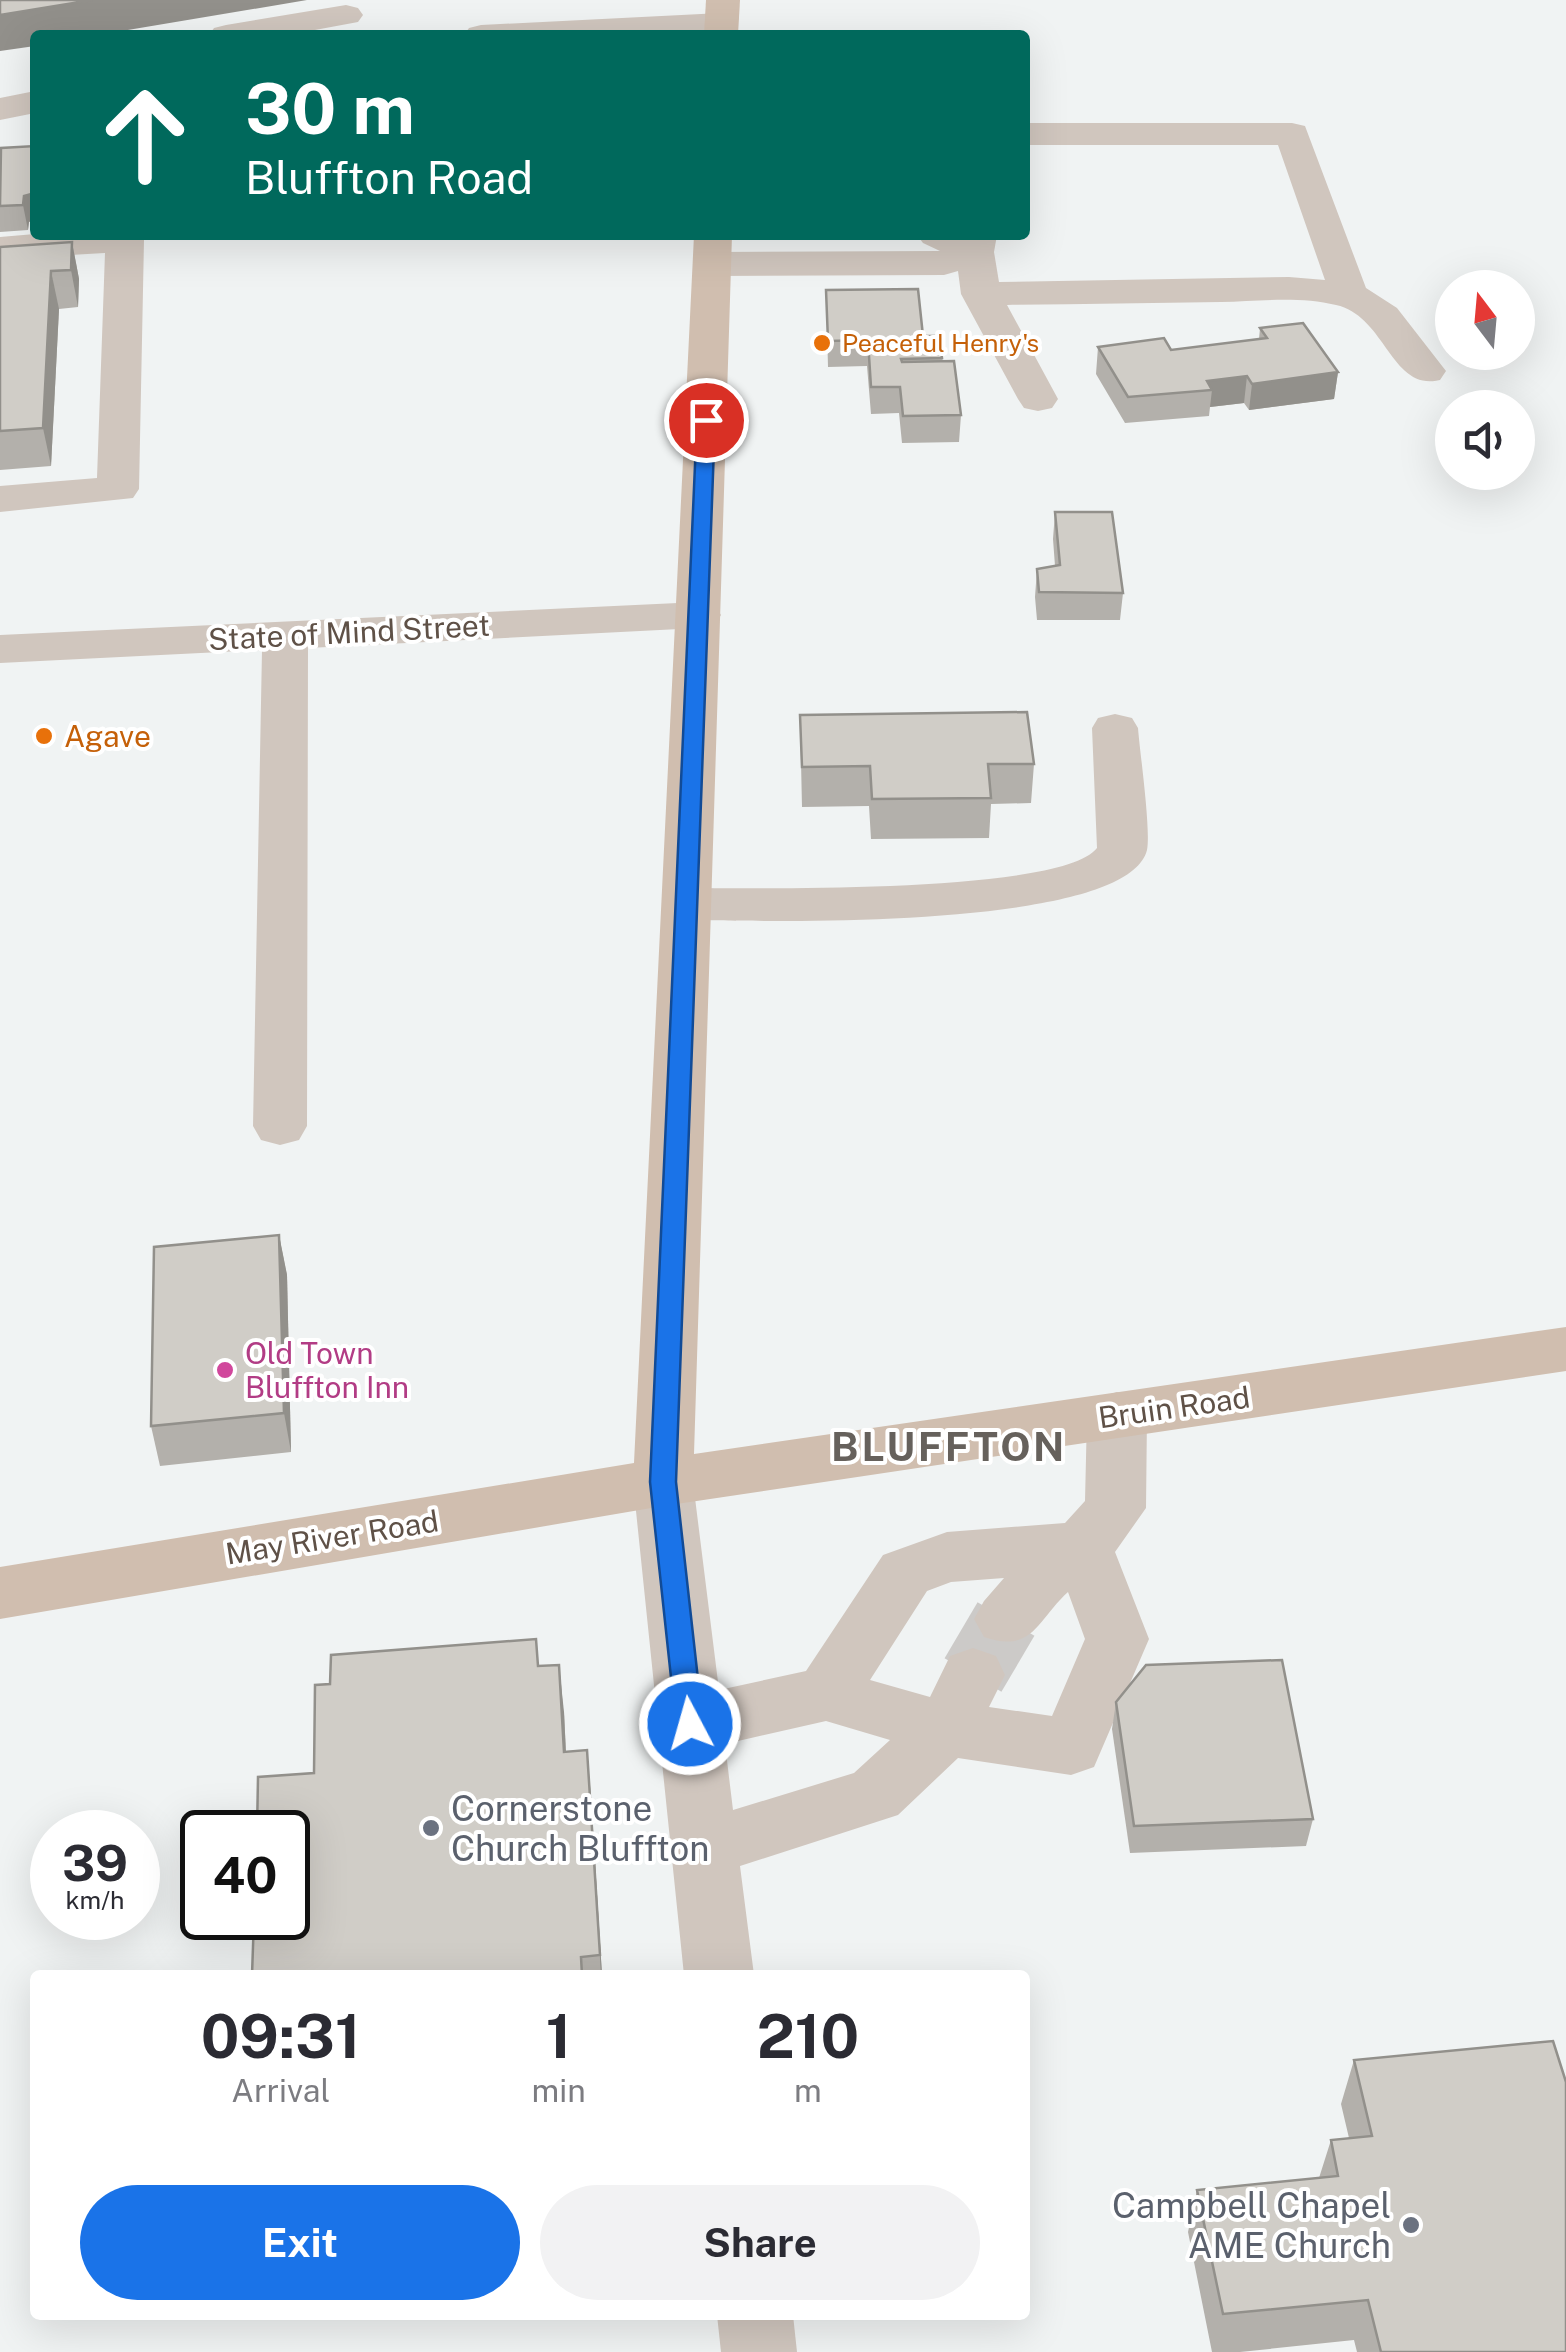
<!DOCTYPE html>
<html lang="en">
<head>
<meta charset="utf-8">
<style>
	:root { --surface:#fff; --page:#f2f2f3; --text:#2b2b33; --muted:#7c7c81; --accent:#1a73e8 }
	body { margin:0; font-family:"Public Sans",sans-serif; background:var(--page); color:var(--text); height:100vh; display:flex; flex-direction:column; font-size:38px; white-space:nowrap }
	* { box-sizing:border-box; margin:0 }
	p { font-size:32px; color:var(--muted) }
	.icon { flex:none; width:55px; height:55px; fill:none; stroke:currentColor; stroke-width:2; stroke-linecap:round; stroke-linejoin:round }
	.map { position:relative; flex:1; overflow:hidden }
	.side { position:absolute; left:30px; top:1970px; width:1000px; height:350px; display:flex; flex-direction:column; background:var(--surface); border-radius:10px; box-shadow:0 10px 40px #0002 }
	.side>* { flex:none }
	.guide { position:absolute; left:30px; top:30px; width:1000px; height:210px; border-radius:10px; box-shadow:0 10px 40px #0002; background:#00695c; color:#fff; overflow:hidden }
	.needle { width:65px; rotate:344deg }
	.tools { position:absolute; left:1435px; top:270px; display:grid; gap:20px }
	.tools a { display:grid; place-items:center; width:100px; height:100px; border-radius:50%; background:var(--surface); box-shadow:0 10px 40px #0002; font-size:50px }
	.speed { position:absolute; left:30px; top:1810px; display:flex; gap:20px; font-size:50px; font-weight:700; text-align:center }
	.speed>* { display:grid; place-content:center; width:130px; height:130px; border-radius:50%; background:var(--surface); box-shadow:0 10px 40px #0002; line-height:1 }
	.speed small { font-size:25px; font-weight:400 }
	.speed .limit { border:5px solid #111; border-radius:15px; background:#fff; color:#111 }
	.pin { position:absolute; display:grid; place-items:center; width:85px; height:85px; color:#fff; margin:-42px; border:5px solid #fff; border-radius:50%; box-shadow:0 2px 10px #0007 }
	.me { position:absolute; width:110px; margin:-55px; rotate:354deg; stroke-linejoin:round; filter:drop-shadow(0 0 8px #0008) }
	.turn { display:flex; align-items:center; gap:35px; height:210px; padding:0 50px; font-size:45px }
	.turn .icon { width:130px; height:130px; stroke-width:2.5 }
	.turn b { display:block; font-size:70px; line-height:85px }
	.eta { display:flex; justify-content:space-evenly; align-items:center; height:170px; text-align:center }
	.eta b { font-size:60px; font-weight:700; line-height:70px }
	.primary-button { display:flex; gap:20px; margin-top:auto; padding:20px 50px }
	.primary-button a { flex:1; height:115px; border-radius:60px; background:var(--accent); color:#fff; font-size:40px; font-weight:700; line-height:115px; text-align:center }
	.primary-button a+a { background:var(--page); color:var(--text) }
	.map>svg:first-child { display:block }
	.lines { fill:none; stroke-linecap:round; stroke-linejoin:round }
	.minor-tunnel { stroke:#cccac8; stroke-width:66; stroke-dasharray:66 34; stroke-linecap:butt }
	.minor { fill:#d0c6be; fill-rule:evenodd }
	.major { fill:#d0beaf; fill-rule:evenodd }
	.wall { fill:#b3b0ab }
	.shaded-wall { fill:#92908b }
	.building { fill:#d0cdc7; stroke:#92908b; stroke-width:2.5 }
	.route { fill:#1a73e8; stroke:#114b97; stroke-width:2.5 }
	.food-dot { fill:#e8710a; stroke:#fff; stroke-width:4 }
	.hotel-dot { fill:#d1479c; stroke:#fff; stroke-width:4 }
	.worship-dot { fill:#6b7280; stroke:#fff; stroke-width:4 }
	.labels { text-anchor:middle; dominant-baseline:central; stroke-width:8; stroke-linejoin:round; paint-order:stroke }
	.far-food-label { font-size:25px; fill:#c56008; stroke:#fff; text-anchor:start }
	.street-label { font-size:30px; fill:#5f5147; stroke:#fff }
	.food-label { font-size:30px; fill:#c56008; stroke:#fff; text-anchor:start }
	.hotel-label { font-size:30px; fill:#b23c85; stroke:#fff; text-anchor:start }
	.near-worship-label { font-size:35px; fill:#5b616d; stroke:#fff; text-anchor:start }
	.district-label { font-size:40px; font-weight:bold; letter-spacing:2.5px; fill:#66615c; stroke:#fff }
</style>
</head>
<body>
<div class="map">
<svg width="1566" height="2352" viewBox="0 0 1566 2352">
	<rect width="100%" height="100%" fill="#f0f3f3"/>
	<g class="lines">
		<path class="minor-tunnel" d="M 973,1675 L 1006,1619"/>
		<g class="minor">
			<path d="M 346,5 L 358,8 L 363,15 L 358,22 L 288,35 L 209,35 L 214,28 L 226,25 Z"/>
			<path d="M 721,13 L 733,16 L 738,23 L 733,30 L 686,35 L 464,35 L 469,28 L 481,25 Z"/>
			<path d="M 35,91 L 35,113 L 0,120 L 0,98 Z"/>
			<path d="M 1025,123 L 1292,123 L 1305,126 L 1366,288 L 1397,308 L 1446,371 L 1440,380 C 1391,392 1386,316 1336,305 C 1300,296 1258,301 1221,302 C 1150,303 1078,304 1007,305 L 1058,399 L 1052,408 L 1038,411 L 1024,408 L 1018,399 L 961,294 L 958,271 L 944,275 L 712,276 L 698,272 L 693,264 L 698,256 L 712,252 L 940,251 L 923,243 L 917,235 L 997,235 L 994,252 L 999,282 L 1289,277 L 1325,280 L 1278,145 L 1025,145 Z"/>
			<path d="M 35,234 L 141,235 L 144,240 L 139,489 L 133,498 L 0,512 L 0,486 L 97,478 L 105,253 L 0,259 L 0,237 Z"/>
			<path d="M 699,602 L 715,605 L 721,615 L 715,625 L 699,628 L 308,648 L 307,1126 L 299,1140 L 280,1145 L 261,1140 L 253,1126 L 262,650 L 0,663 L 0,635 Z"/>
			<path d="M 1115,714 L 1132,718 L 1138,728 C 1140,753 1151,830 1147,850 C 1127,931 760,921 687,920 L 669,916 L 662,904 L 669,892 L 687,888 C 754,888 1062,894 1097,848 L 1092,728 L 1098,718 Z"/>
			<path d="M 1117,1392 L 1138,1399 L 1147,1415 L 1146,1508 L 1115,1552 L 1149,1639 L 1094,1767 L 1071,1775 L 958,1758 L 898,1815 L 740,1866 L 754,1975 L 684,1975 L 633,1482 L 642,1465 L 663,1458 L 684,1465 L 693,1482 L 719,1690 L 806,1671 L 883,1555 L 947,1532 L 1065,1523 L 1085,1501 L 1087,1415 L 1096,1399 ZM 1004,1578 L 984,1601 L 974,1619 L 984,1637 C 1033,1654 1037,1620 1068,1592 L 1085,1639 L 1052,1716 L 989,1707 L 1005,1675 L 996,1656 L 973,1648 L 950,1656 L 930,1697 L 870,1680 L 927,1591 L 951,1582 ZM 826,1721 L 890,1740 L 854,1773 L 733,1810 L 725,1744 Z"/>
			<path d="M 717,2315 L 793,2315 L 797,2352 L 721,2352 Z"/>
		</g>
		<g class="major">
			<path d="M 706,0 L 740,0 L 738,35 L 704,35 Z"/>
			<path d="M 694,235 L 732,235 L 694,1454 L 1566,1327 L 1566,1371 L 663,1506 L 0,1619 L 0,1567 L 634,1463 Z"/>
		</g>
	</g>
	<g class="wall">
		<path d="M 35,146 L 28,230 L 0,232 L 0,156 Z"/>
		<path d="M 72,242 L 79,279 L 78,307 L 59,309 L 51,466 L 0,470 L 0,247 Z"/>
		<path d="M 826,290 L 923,336 L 942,358 L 961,415 L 959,442 L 902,443 L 899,413 L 871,414 L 867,366 L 828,367 Z"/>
		<path d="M 1260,328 L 1338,372 L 1334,399 L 1249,410 L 1244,403 L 1210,407 L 1209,416 L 1125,423 L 1096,374 L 1098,347 L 1171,350 L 1259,339 Z"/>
		<path d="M 1055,512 L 1123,593 L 1120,620 L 1037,620 L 1035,597 L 1037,569 L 1055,566 L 1053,539 Z"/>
		<path d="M 800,715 L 1034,764 L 1031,803 L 991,804 L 989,838 L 871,839 L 869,806 L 802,807 Z"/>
		<path d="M 279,1235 L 287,1275 L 291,1452 L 160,1466 L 151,1426 Z"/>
		<path d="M 539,1666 L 564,1712 L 566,1752 L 591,1797 L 602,1975 L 252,1975 Z"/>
		<path d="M 1116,1702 L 1313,1819 L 1306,1846 L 1130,1853 L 1112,1729 Z"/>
		<path d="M 1354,2060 L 1566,2352 L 1357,2352 L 1354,2340 L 1240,2352 L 1212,2352 L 1188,2232 L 1197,2190 L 1319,2178 L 1331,2140 L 1349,2138 L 1341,2104 Z"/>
	</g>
	<g class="shaded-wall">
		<path d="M 92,0 L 307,0 L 98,35 L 35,35 L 35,46 L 0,51 L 0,15 Z"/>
		<path d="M 35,193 L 35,220 L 29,222 L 28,230 L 23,205 L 24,196 Z"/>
		<path d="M 72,242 L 79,279 L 78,307 L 71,270 Z"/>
		<path d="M 51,271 L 59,309 L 51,466 L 43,428 Z"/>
		<path d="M 1338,372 L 1334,399 L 1249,410 L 1252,384 Z"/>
		<path d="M 1247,376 L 1244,403 L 1210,407 L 1212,390 L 1207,381 Z"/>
		<path d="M 279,1235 L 287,1275 L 291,1452 L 284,1413 Z"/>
		<path d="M 559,1665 L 564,1712 L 568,1799 L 564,1752 Z"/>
		<path d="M 587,1750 L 591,1797 L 602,1975 L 601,1975 Z"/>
	</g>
	<g class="building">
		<path d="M 0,0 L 92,0 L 0,15 Z"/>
		<path d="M 35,146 L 35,193 L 24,196 L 23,205 L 0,206 L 1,148 Z"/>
		<path d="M 72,242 L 71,270 L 51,271 L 43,428 L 0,431 L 0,247 Z"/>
		<path d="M 918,289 L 923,336 L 939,336 L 942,358 L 901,359 L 902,362 L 954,361 L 961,415 L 903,416 L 900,387 L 871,387 L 868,340 L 828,341 L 826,290 Z"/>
		<path d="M 1303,323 L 1338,372 L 1252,384 L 1247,376 L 1207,381 L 1212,390 L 1128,397 L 1098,347 L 1164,338 L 1171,350 L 1267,338 L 1260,328 Z"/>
		<path d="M 1055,512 L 1112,512 L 1123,593 L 1039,592 L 1037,569 L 1060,565 Z"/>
		<path d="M 1027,712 L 1034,764 L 988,764 L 991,798 L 872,799 L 870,766 L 802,767 L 800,715 Z"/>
		<path d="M 279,1235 L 284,1413 L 151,1426 L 154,1247 Z"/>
		<path d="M 536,1639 L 538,1666 L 559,1665 L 564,1752 L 587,1750 L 600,1955 L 581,1957 L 582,1975 L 252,1975 L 254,1918 L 288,1918 L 288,1832 L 257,1832 L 258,1777 L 314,1773 L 315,1685 L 330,1684 L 331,1655 Z"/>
		<path d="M 1282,1660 L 1313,1819 L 1134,1826 L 1116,1702 L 1146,1665 Z"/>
		<path d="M 1553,2041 L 1566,2082 L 1566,2352 L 1381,2352 L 1368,2300 L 1223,2314 L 1197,2190 L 1338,2176 L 1331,2140 L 1372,2136 L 1354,2060 Z"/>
	</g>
	<path class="route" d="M 706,415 L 715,420 L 676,1482 L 703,1724 L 699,1732 L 690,1735 L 680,1732 L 676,1724 L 650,1482 L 697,420 Z"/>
	<g class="food-dot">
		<circle cx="822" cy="343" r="10"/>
		<circle cx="44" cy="736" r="10"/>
	</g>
	<circle class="hotel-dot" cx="225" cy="1370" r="10"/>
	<g class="worship-dot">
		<circle cx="431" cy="1828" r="10"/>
		<circle cx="1411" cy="2225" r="10"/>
	</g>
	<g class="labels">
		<g class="far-food-label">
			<text x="842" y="343">Peaceful Henry's</text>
		</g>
		<g class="street-label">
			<text transform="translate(349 632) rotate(-3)">State of Mind Street</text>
			<text transform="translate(1174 1407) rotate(-8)">Bruin Road</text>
			<text transform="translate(332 1537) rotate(-9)">May River Road</text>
		</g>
		<g class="food-label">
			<text x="64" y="736">Agave</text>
		</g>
		<g class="hotel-label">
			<text x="245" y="1353">Old Town<tspan x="245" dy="34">Bluffton Inn</tspan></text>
		</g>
		<g class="near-worship-label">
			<text x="451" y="1808">Cornerstone<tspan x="451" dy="40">Church Bluffton</tspan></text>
			<text x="1391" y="2205" text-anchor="end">Campbell Chapel<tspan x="1391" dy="40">AME Church</tspan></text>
		</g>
		<g class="district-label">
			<text x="949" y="1446">BLUFFTON</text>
		</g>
	</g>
</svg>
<div class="tools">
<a><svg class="needle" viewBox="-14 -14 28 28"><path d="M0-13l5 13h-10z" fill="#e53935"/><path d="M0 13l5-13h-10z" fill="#7c7c81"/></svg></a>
<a><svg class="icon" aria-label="sound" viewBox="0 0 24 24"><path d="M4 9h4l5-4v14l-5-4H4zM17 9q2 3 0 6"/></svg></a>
</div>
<div class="speed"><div>39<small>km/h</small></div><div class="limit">40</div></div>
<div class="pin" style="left:706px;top:420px;background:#d93025"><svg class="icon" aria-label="arrive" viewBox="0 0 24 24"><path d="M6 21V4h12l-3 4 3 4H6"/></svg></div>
<svg class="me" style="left:690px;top:1724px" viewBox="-20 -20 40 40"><circle r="17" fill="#1a73e8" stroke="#fff" stroke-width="3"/><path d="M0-11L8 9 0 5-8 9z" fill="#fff"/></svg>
<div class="guide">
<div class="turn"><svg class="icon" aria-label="ahead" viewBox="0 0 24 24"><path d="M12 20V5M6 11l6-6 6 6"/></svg><div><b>30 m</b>Bluffton Road</div></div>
</div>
<section class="side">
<div class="eta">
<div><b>09:31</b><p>Arrival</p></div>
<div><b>1</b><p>min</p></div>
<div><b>210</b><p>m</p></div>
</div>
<div class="primary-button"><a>Exit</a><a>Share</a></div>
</section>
</div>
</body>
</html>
